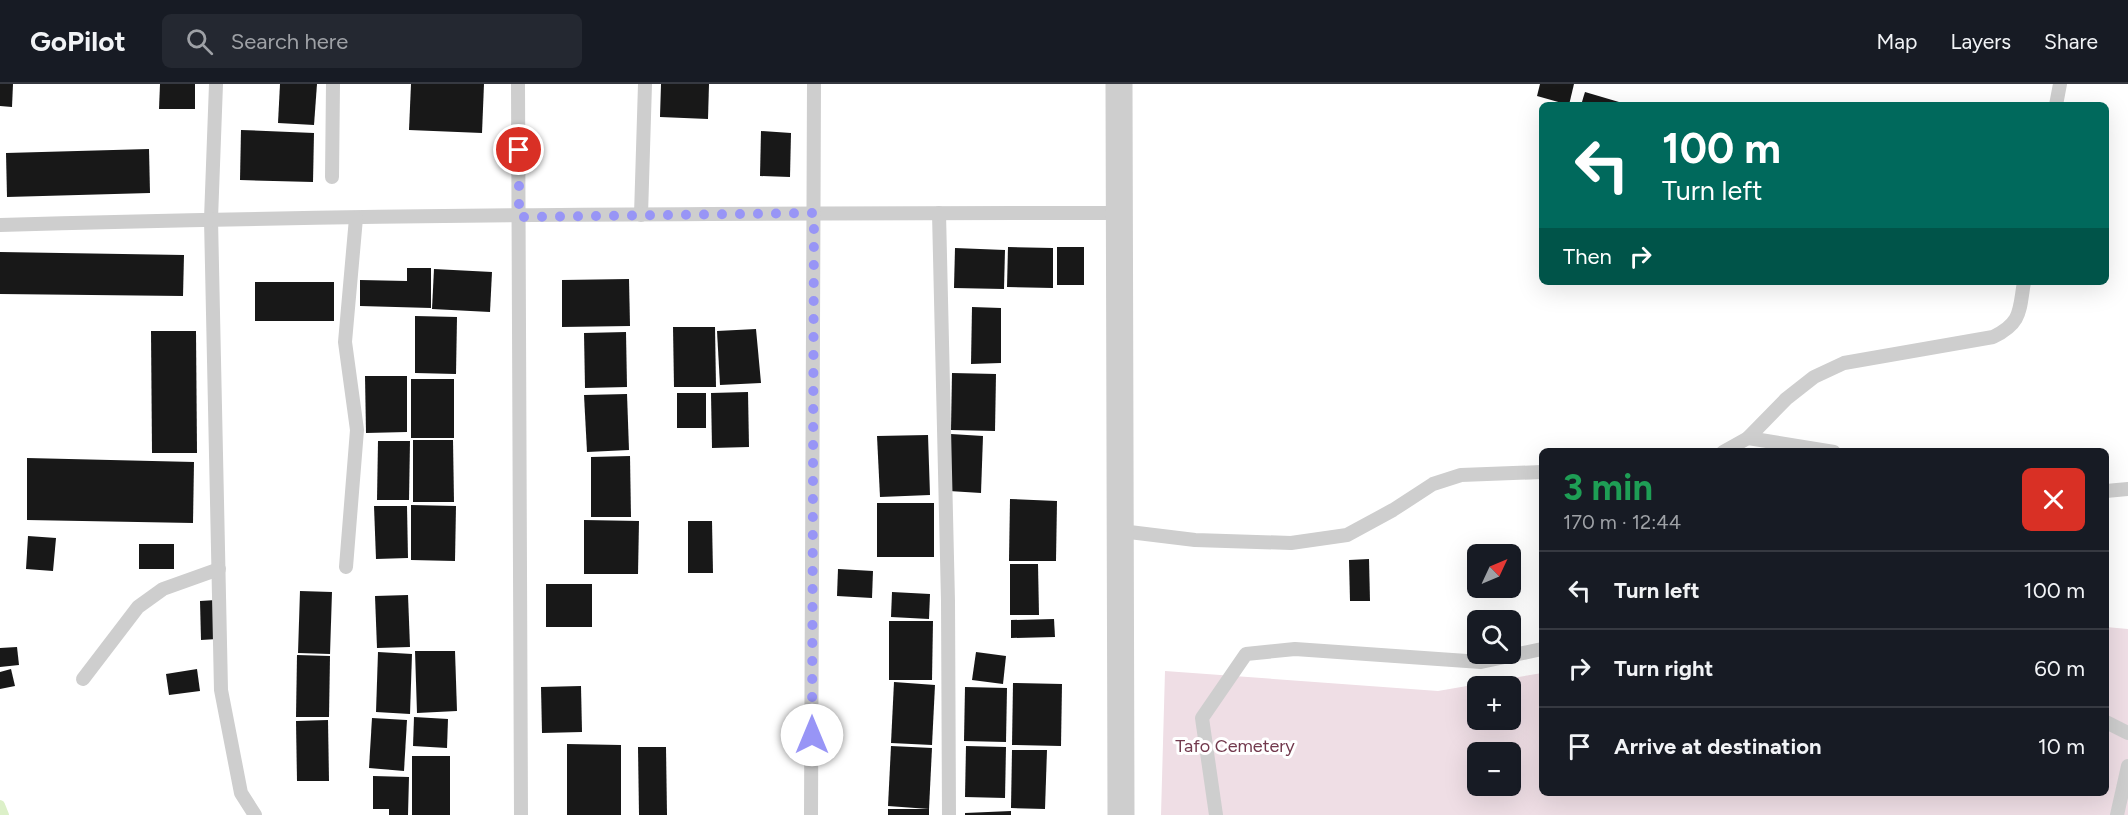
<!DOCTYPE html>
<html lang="en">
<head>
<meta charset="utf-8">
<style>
	:root { --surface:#171b24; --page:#242831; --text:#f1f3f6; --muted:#9ea1a6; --line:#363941 }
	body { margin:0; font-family:Figtree,sans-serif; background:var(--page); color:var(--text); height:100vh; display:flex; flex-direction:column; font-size:22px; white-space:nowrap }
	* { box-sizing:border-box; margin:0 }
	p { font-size:20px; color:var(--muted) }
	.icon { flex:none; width:33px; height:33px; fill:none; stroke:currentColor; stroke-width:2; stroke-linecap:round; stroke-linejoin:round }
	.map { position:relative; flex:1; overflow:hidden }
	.panel { position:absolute; left:1539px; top:364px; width:570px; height:348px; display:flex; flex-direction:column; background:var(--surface); border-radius:9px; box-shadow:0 6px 24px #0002 }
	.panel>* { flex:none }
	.hud { position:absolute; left:1539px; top:18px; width:570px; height:183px; border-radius:9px; box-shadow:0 6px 24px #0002; background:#00695c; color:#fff; overflow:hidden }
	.needle { width:39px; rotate:46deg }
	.controls { position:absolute; left:1467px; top:460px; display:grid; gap:12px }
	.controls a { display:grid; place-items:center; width:54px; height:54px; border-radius:9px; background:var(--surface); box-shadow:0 6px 24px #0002; font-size:30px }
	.pin { position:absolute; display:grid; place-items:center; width:51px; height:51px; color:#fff; margin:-26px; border:3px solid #fff; border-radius:50%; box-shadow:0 2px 6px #0007 }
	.me { position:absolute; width:66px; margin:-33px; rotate:0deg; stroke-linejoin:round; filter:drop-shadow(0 0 4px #0008) }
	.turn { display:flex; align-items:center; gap:21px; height:126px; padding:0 24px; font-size:27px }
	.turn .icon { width:78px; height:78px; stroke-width:2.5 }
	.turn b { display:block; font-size:42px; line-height:51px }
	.then { display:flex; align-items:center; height:57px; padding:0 24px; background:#0003; gap:12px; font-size:22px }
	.round { display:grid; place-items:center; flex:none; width:63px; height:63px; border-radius:9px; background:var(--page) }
	.head { display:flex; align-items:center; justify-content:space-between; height:102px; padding:0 24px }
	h1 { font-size:36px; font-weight:700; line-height:45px; color:#1e9e55 }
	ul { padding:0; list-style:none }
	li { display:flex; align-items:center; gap:18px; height:78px; padding:0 24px; border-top:2px solid var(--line) }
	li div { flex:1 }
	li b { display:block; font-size:22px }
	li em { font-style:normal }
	header { display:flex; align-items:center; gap:36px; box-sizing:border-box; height:84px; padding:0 30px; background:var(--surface); border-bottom:2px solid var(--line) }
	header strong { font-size:28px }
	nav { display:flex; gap:33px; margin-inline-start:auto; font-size:21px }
	.search { width:420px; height:54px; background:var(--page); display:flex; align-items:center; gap:15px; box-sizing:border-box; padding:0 21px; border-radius:9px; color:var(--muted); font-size:22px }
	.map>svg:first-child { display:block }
	.green { fill:#efdee5; fill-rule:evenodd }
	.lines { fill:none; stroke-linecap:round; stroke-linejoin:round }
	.stream { stroke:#dcf0c8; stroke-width:10 }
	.building { fill:#181818 }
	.lane { stroke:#cecece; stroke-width:14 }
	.street { stroke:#cecece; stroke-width:27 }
	.route { stroke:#9895f6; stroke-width:10; stroke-dasharray:0 18 }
	.labels { text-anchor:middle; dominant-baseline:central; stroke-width:6; stroke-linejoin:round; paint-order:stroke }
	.park-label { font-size:18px; fill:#72394d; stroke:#fff }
</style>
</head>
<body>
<header>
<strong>GoPilot</strong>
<div class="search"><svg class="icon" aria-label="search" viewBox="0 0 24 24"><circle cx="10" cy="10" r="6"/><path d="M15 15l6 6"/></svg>Search here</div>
<nav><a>Map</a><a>Layers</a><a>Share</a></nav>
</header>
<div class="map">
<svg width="2128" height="731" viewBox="0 0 2128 731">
	<rect width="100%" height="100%" fill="#fff"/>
	<path class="green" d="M 2106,543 L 2128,545 L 2128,731 L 1161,731 L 1165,587 L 1438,607 L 1542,589 L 1542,710 L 2106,710 ZM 1478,603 L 1510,603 L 1510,636 L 1478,636 ZM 1478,669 L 1510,669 L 1510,702 L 1478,702 Z"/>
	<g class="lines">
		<path class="stream" d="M 0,721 L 4,731"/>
	</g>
	<g class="building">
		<path d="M 0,0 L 13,0 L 12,23 L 0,22 Z"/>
		<path d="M 160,0 L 195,0 L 195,25 L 159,25 Z"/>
		<path d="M 280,0 L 317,0 L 314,41 L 278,39 Z"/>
		<path d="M 411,0 L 484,0 L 482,49 L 409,46 Z"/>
		<path d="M 661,0 L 709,0 L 708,35 L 660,33 Z"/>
		<path d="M 1540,0 L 1574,0 L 1569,21 L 1537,12 Z"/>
		<path d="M 1585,8 L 1619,18 L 1618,21 L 1581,21 Z"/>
		<path d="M 241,46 L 314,49 L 313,98 L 240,96 Z"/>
		<path d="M 761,47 L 791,49 L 790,93 L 760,92 Z"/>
		<path d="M 149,65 L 150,109 L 7,113 L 6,69 Z"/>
		<path d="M 1008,163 L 1053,164 L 1053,204 L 1007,203 Z"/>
		<rect x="1057" y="163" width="27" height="38"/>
		<path d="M 955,164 L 1005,166 L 1004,205 L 954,204 Z"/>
		<path d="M 0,168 L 184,171 L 183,212 L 0,210 Z"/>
		<path d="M 407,184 L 431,184 L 431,224 L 360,222 L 360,196 L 407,197 Z"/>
		<path d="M 434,185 L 492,188 L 490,228 L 432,225 Z"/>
		<path d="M 629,195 L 630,242 L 562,243 L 562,196 Z"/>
		<rect x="255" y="198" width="79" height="39"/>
		<path d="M 972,223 L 1001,224 L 1001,279 L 971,280 Z"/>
		<path d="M 415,232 L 457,233 L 456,290 L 415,289 Z"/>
		<path d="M 673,243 L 715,243 L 716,303 L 674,303 Z"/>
		<path d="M 756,245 L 761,299 L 720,301 L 717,247 Z"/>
		<path d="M 151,247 L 196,247 L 197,369 L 152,369 Z"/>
		<path d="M 626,248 L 627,303 L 585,304 L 584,249 Z"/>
		<path d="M 952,289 L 996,290 L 995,347 L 951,346 Z"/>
		<path d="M 365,292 L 407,292 L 407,348 L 366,349 Z"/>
		<rect x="411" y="295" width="43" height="59"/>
		<path d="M 748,308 L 749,363 L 712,364 L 711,309 Z"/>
		<rect x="677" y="309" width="29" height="35"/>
		<path d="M 627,310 L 629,366 L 587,368 L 584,311 Z"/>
		<path d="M 951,350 L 983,352 L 981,409 L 949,407 Z"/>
		<path d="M 928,351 L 930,411 L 880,413 L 877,352 Z"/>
		<path d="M 413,356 L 453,356 L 454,418 L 413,418 Z"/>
		<path d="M 378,357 L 410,357 L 409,416 L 377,416 Z"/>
		<path d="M 630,372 L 631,433 L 591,433 L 591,373 Z"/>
		<path d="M 27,374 L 194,378 L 193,439 L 27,436 Z"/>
		<path d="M 1010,415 L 1057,417 L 1056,477 L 1009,477 Z"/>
		<rect x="877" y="419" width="57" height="54"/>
		<path d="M 411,421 L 456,422 L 455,477 L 411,476 Z"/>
		<path d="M 374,422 L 407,422 L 408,474 L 376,475 Z"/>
		<path d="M 584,436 L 639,437 L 638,490 L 584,490 Z"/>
		<path d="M 688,437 L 712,437 L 713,489 L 688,489 Z"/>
		<path d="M 28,452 L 56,454 L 53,487 L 26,485 Z"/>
		<rect x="139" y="460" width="35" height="25"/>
		<path d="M 1369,475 L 1370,517 L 1350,517 L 1349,476 Z"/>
		<path d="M 1010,480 L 1038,480 L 1039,531 L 1010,531 Z"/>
		<path d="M 838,485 L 873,487 L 872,514 L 837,512 Z"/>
		<rect x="546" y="500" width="46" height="43"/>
		<path d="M 300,507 L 332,508 L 330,570 L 298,569 Z"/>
		<path d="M 892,508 L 930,510 L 929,535 L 891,533 Z"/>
		<path d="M 408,511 L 410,563 L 377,564 L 375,512 Z"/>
		<path d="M 216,516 L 217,555 L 201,556 L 200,517 Z"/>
		<path d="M 1054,535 L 1055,553 L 1011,554 L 1011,536 Z"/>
		<path d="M 889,537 L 933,537 L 932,596 L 889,596 Z"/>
		<path d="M 17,563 L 19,581 L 0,583 L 0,564 Z"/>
		<path d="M 415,567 L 455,567 L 457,627 L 417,629 Z"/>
		<path d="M 378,568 L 412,570 L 410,630 L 376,628 Z"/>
		<path d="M 976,568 L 1006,572 L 1003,600 L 972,596 Z"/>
		<path d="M 297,571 L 330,572 L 329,633 L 296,633 Z"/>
		<path d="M 11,585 L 15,602 L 0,605 L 0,588 Z"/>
		<path d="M 197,585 L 200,607 L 169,611 L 166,590 Z"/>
		<path d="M 894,598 L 935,601 L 932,661 L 891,659 Z"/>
		<path d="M 1013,599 L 1062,600 L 1061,662 L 1012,661 Z"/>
		<path d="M 581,602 L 582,648 L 542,649 L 541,603 Z"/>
		<path d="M 965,603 L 1007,604 L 1006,658 L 964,657 Z"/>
		<path d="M 414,633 L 448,635 L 447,664 L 413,662 Z"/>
		<path d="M 372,634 L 407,636 L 404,687 L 369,684 Z"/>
		<path d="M 328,636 L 329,697 L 297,697 L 296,637 Z"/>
		<path d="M 567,660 L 621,661 L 621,731 L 567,731 Z"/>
		<path d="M 891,662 L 932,664 L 929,725 L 888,722 Z"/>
		<path d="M 966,662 L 1006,663 L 1005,714 L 965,713 Z"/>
		<path d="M 638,663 L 666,663 L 667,731 L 639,731 Z"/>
		<path d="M 1012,666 L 1047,666 L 1045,725 L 1011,724 Z"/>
		<rect x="412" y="672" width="38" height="59"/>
		<path d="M 373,692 L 409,693 L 408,731 L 389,731 L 389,725 L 373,725 Z"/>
		<rect x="888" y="725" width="41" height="6"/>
		<path d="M 1011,727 L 1011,731 L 965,731 L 965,729 Z"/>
	</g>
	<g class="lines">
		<g class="lane">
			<path d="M 216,0 L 211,135 L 221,606 L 241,709 L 255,731"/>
			<path d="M 518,0 L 521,731"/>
			<path d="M 2056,21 L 2060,0"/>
			<path d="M 332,93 L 333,0"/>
			<path d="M 939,129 L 948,517 L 949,731"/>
			<path d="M 641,131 L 645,0"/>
			<path d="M 0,141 C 373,130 746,129 1119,129"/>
			<path d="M 1748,354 L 1834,368"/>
			<path d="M 1723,368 L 1748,354 L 1786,315 L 1814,293 L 1844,279 L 1993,253 C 2022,239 2019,227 2024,198"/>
			<path d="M 2106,407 L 2128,405"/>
			<path d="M 1121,447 L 1195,456 L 1291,459 L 1347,451 L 1393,426 L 1433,400 L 1461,391 L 1542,388"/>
			<path d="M 346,483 L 357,346 L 345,258 L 356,134"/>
			<path d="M 83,595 L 138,523 L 163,505 L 219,485"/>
			<path d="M 2106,638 L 2128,649"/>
			<path d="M 811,731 L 814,0"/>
			<path d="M 1216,731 L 1202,634 L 1246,570 L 1295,565 L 1481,578 L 1542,565"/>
			<path d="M 2117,731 L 2128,682"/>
		</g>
		<path class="street" d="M 1119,0 L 1121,731"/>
	</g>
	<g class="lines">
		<path class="route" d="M 519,66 L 519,133 L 814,129 L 812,651"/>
	</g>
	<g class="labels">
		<g class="park-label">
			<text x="1235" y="662">Tafo Cemetery</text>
		</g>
	</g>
</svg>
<div class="controls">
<a><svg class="needle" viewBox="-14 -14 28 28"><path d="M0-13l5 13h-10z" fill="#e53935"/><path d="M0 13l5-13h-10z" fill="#9ea1a6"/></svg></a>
<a><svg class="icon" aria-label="search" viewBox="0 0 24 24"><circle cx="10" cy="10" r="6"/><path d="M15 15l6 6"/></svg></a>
<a>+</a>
<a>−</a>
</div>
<div class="pin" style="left:519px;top:66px;background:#d93025"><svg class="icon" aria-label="arrive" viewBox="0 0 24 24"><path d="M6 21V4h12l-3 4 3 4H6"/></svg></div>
<svg class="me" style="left:812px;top:651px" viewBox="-20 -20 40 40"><circle r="19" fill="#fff"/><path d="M0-13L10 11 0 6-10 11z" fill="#9895f6"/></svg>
<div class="hud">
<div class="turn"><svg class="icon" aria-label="left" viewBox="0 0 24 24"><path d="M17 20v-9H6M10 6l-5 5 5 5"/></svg><div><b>100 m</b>Turn left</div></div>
<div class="then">Then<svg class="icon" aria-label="right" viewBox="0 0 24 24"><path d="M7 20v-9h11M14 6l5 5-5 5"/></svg></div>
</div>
<section class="panel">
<div class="head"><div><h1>3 min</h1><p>170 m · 12:44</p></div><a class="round" style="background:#d93025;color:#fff"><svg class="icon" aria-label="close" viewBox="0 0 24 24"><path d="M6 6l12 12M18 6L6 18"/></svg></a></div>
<ul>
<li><svg class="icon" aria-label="left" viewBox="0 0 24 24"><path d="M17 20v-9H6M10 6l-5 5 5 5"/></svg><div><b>Turn left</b></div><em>100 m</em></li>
<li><svg class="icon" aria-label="right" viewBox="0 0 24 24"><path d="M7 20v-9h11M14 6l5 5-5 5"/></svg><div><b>Turn right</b></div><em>60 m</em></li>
<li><svg class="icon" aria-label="arrive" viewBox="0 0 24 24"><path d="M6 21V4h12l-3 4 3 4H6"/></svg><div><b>Arrive at destination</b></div><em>10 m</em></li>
</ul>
</section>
</div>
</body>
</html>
